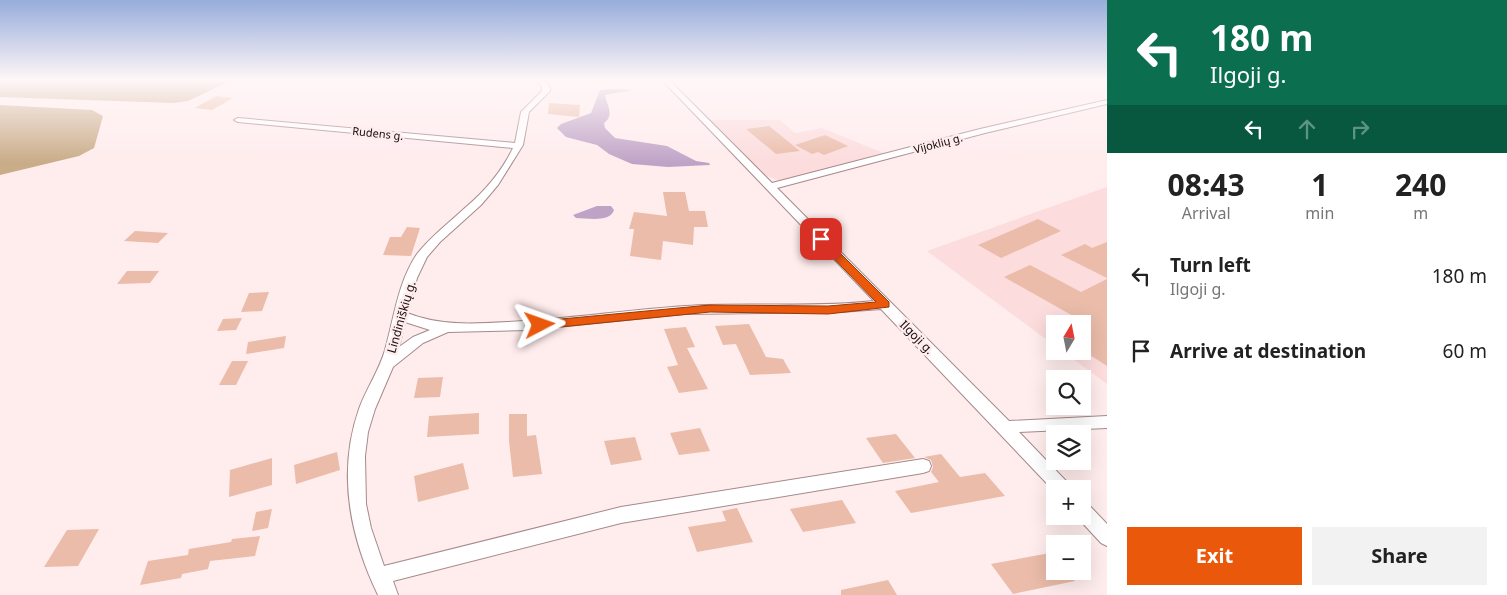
<!DOCTYPE html>
<html lang="en">
<head>
<meta charset="utf-8">
<style>
	:root { --surface:#fff; --page:#f2f2f2; --text:#222; --muted:#767676; --accent:#ea580c }
	body { margin:0; font-family:"Noto Sans",sans-serif; background:var(--page); color:var(--text); height:100vh; display:flex; flex-direction:column; font-size:19px; white-space:nowrap }
	* { box-sizing:border-box; margin:0 }
	p { font-size:16px; color:var(--muted) }
	.icon { flex:none; width:28px; height:28px; fill:none; stroke:currentColor; stroke-width:2; stroke-linecap:round; stroke-linejoin:round }
	.map { position:relative; flex:1; overflow:hidden }
	.sheet { display:flex; flex-direction:column; background:var(--surface); width:400px }
	.sheet>* { flex:none }
	.banner { background:#0b6e4f; color:#fff; overflow:hidden }
	.needle { width:32px; rotate:10deg }
	.fabs { position:absolute; left:1046px; top:315px; display:grid; gap:10px }
	.fabs a { display:grid; place-items:center; width:45px; height:45px; border-radius:0px; background:var(--surface); box-shadow:0 5px 20px #0002; font-size:25px }
	.pin { position:absolute; display:grid; place-items:center; width:42px; height:42px; color:#fff; margin:-21px; border-radius:10px; box-shadow:0 2px 8px #0006 }
	.me { position:absolute; width:55px; margin:-28px; rotate:86deg; stroke-linejoin:round; filter:drop-shadow(0 0 4px #0008) }
	.turn { display:flex; align-items:center; gap:18px; height:105px; padding:0 20px; font-size:22px }
	.turn .icon { width:65px; height:65px; stroke-width:2.5 }
	.turn b { display:block; font-size:35px; line-height:42px }
	.lanes { display:flex; align-items:center; height:48px; padding:0 20px; background:#0003; justify-content:center; gap:25px; direction:ltr }
	.lanes .off { opacity:.35 }
	.eta { display:flex; justify-content:space-evenly; align-items:center; height:85px; text-align:center }
	.eta b { font-size:30px; font-weight:700; line-height:35px }
	.action { display:flex; gap:10px; margin-top:auto; padding:10px 20px }
	.action a { flex:1; height:58px; border-radius:0px; background:var(--accent); color:#fff; font-size:20px; font-weight:700; line-height:58px; text-align:center }
	.action a+a { background:var(--page); color:var(--text) }
	ul { padding:0; list-style:none }
	li { display:flex; align-items:center; gap:15px; height:75px; padding:0 20px }
	li div { flex:1 }
	li b { display:block; font-size:19px }
	li em { font-style:normal }
	main { display:flex; flex:1; min-height:0 }
	.map>svg:first-child { display:block }
	.built { fill:#fcdcdd }
	.forest { fill:#c9ac88 }
	.water { fill:#bfa3c7 }
	.building { fill:#eabca9 }
	.lines { fill:none; stroke-linecap:round; stroke-linejoin:round }
	.street-casing { stroke:#a58a8b; stroke-width:2 }
	.street { fill:#fff; fill-rule:evenodd }
	.route { fill:#ea580c; stroke:#983908 }
	.labels { text-anchor:middle; dominant-baseline:central; stroke-width:5; stroke-linejoin:round; paint-order:stroke }
	.far-street-label { font-size:11px; fill:#150c0c; stroke:#ffeced }
	.street-label { font-size:12px; fill:#150c0c; stroke:#ffeced }
</style>
</head>
<body>
<main>
<div class="map">
<svg width="1107" height="595" viewBox="0 0 1107 595">
	<rect width="100%" height="100%" fill="#ffeced"/>
	<g class="built">
		<path d="M 709,120 L 780,120 L 795,133 L 822,128 L 886,154 L 780,181 L 767,176 Z"/>
		<path d="M 1107,187 L 1107,384 L 1062,351 L 1082,351 L 1082,324 L 1055,324 L 1055,346 L 927,251 Z"/>
	</g>
	<g class="forest">
		<path d="M 0,80 L 232,80 L 188,101 L 174,103 L 0,97 Z"/>
		<path d="M 0,105 L 92,110 L 103,116 L 94,148 L 79,156 L 0,175 Z"/>
	</g>
	<g class="water">
		<path d="M 618,89 L 633,90 L 605,95 C 607,106 615,115 604,123 L 605,128 L 615,138 L 667,146 L 696,161 L 709,163 L 710,165 L 668,167 L 632,164 L 609,154 L 597,145 L 566,137 L 557,128 L 561,124 L 591,113 L 600,90 Z"/>
		<path d="M 597,206 L 611,206 L 614,210 C 610,223 587,218 576,218 L 573,215 Z"/>
	</g>
	<g class="building">
		<path d="M 216,96 L 233,98 L 212,110 L 195,108 Z"/>
		<path d="M 549,103 L 580,105 L 579,117 L 548,114 Z"/>
		<path d="M 769,126 L 800,151 L 776,154 L 746,129 Z"/>
		<path d="M 825,135 L 848,146 L 824,155 L 818,152 L 812,154 L 795,145 Z"/>
		<path d="M 663,192 L 685,192 L 689,211 L 705,211 L 708,227 L 694,227 L 693,245 L 663,241 L 661,260 L 630,256 L 634,229 L 629,229 L 634,212 L 667,216 Z"/>
		<path d="M 1038,219 L 1061,231 L 1001,258 L 978,245 Z"/>
		<path d="M 407,227 L 420,228 L 411,256 L 383,255 L 390,237 L 401,237 Z"/>
		<path d="M 135,231 L 168,233 L 158,243 L 124,241 Z"/>
		<path d="M 1107,242 L 1107,278 L 1061,255 L 1085,244 L 1092,248 Z"/>
		<path d="M 1030,265 L 1081,292 L 1107,279 L 1107,366 L 1082,350 L 1082,321 L 1004,277 Z"/>
		<path d="M 127,271 L 159,271 L 150,283 L 117,284 Z"/>
		<path d="M 269,292 L 262,311 L 241,312 L 249,293 Z"/>
		<path d="M 242,318 L 236,330 L 217,331 L 223,319 Z"/>
		<path d="M 749,324 L 766,357 L 783,359 L 791,373 L 750,375 L 736,344 L 723,345 L 715,326 Z"/>
		<path d="M 686,327 L 695,347 L 687,348 L 708,389 L 679,393 L 667,367 L 678,365 L 664,329 Z"/>
		<path d="M 286,336 L 284,348 L 246,354 L 248,342 Z"/>
		<path d="M 232,361 L 248,361 L 236,385 L 219,385 Z"/>
		<path d="M 443,377 L 440,397 L 414,398 L 418,378 Z"/>
		<path d="M 479,413 L 479,434 L 427,437 L 429,416 Z"/>
		<path d="M 509,414 L 527,414 L 527,436 L 536,435 L 542,474 L 513,477 L 509,441 Z"/>
		<path d="M 700,428 L 710,451 L 679,455 L 670,433 Z"/>
		<path d="M 896,434 L 915,458 L 883,463 L 866,438 Z"/>
		<path d="M 635,437 L 642,460 L 611,465 L 604,441 Z"/>
		<path d="M 337,452 L 340,470 L 296,484 L 294,465 Z"/>
		<path d="M 941,454 L 960,477 L 985,473 L 1005,496 L 911,513 L 895,491 L 939,482 L 931,472 L 933,467 L 931,460 L 924,457 Z"/>
		<path d="M 272,458 L 272,485 L 229,497 L 230,470 Z"/>
		<path d="M 463,463 L 469,489 L 418,502 L 414,476 Z"/>
		<path d="M 842,500 L 856,523 L 803,532 L 790,509 Z"/>
		<path d="M 737,508 L 753,542 L 697,552 L 688,527 L 726,521 L 722,511 Z"/>
		<path d="M 272,509 L 268,528 L 252,531 L 256,512 Z"/>
		<path d="M 99,529 L 78,566 L 44,567 L 67,530 Z"/>
		<path d="M 260,536 L 255,556 L 210,561 L 208,569 L 182,574 L 181,578 L 140,585 L 148,561 L 188,555 L 189,549 L 231,542 L 232,539 Z"/>
		<path d="M 1050,553 L 1055,558 L 1055,571 L 1066,571 L 1075,581 L 1013,594 L 991,564 Z"/>
		<path d="M 888,580 L 897,595 L 841,595 L 841,590 Z"/>
	</g>
	<g class="lines">
		<g class="street-casing">
			<g id="street">
				<path d="M 537,80 L 544,80 L 550,87 L 550,91 L 529,112 L 523,145 L 498,185 L 481,205 L 440,242 L 427,257 L 417,278 L 407,313 C 440,326 473,324 508,322 C 567,319 626,310 685,306 C 748,302 811,308 874,301 L 662,80 L 669,80 L 772,183 L 980,129 L 1107,100 L 1107,104 L 985,133 L 777,188 L 1009,421 L 1107,416 L 1107,428 L 1019,432 L 1069,484 L 1071,489 L 1055,489 L 1055,492 L 881,309 L 841,312 L 684,314 L 528,330 L 448,332 L 423,343 L 393,367 L 375,409 L 368,432 L 365,456 L 366,504 L 371,528 L 384,566 L 621,507 L 923,459 L 929,461 L 931,466 L 929,471 L 923,473 L 621,523 L 393,581 L 398,595 L 378,595 C 350,537 337,472 359,409 C 366,389 379,371 385,350 C 394,318 398,282 417,254 C 431,236 450,222 466,207 C 485,191 502,171 513,148 L 238,122 L 234,120 L 238,118 L 515,143 L 521,112 L 542,91 L 542,87 ZM 405,322 L 430,330 L 413,337 L 399,347 Z"/>
				<path d="M 1082,502 L 1088,504 L 1107,524 L 1107,546 L 1101,543 L 1076,516 L 1082,516 Z"/>
			</g>
		</g>
		<use href="#street" class="street"/>
	</g>
	<linearGradient id="sky" x2="0" y2="1"><stop stop-color="#97addb"/><stop offset="0.49" stop-color="#fff6f7"/><stop offset="1" stop-color="#fff6f7" stop-opacity="0"/></linearGradient>
	<rect width="1107" height="163" fill="url(#sky)"/>
	<path class="route" d="M 821,236 L 824,237 L 889,302 L 889,307 L 828,314 L 710,312 L 540,329 L 534,325 L 540,321 L 710,305 L 828,306 L 876,302 L 817,241 L 816,239 Z"/>
	<g class="labels">
		<g class="far-street-label">
			<text transform="translate(378 133) rotate(6)">Rudens g.</text>
			<text transform="translate(938 143) rotate(-15)">Vijoklių g.</text>
		</g>
		<g class="street-label">
			<text transform="translate(401 317) rotate(-74)">Lindiniškių g.</text>
			<text transform="translate(917 337) rotate(45)">Ilgoji g.</text>
		</g>
	</g>
</svg>
<div class="fabs">
<a><svg class="needle" viewBox="-14 -14 28 28"><path d="M0-13l5 13h-10z" fill="#e53935"/><path d="M0 13l5-13h-10z" fill="#767676"/></svg></a>
<a><svg class="icon" aria-label="search" viewBox="0 0 24 24"><circle cx="10" cy="10" r="6"/><path d="M15 15l6 6"/></svg></a>
<a><svg class="icon" aria-label="layers" viewBox="0 0 24 24"><path d="M12 4l9 5-9 5-9-5zM3 14l9 5 9-5"/></svg></a>
<a>+</a>
<a>−</a>
</div>
<div class="pin" style="left:821px;top:239px;background:#d93025"><svg class="icon" aria-label="arrive" viewBox="0 0 24 24"><path d="M6 21V4h12l-3 4 3 4H6"/></svg></div>
<svg class="me" style="left:540px;top:325px" viewBox="-20 -20 40 40"><path d="M0-17L14 15 0 8-14 15z" fill="#ea580c" stroke="#fff" stroke-width="4"/></svg>
</div>
<section class="sheet">
<div class="banner">
<div class="turn"><svg class="icon" aria-label="left" viewBox="0 0 24 24"><path d="M17 20v-9H6M10 6l-5 5 5 5"/></svg><div><b>180 m</b>Ilgoji g.</div></div>
<div class="lanes"><svg class="icon" aria-label="left" viewBox="0 0 24 24"><path d="M17 20v-9H6M10 6l-5 5 5 5"/></svg><svg class="icon off" aria-label="ahead" viewBox="0 0 24 24"><path d="M12 20V5M6 11l6-6 6 6"/></svg><svg class="icon off" aria-label="right" viewBox="0 0 24 24"><path d="M7 20v-9h11M14 6l5 5-5 5"/></svg></div>
</div>
<div class="eta">
<div><b>08:43</b><p>Arrival</p></div>
<div><b>1</b><p>min</p></div>
<div><b>240</b><p>m</p></div>
</div>
<ul>
<li><svg class="icon" aria-label="left" viewBox="0 0 24 24"><path d="M17 20v-9H6M10 6l-5 5 5 5"/></svg><div><b>Turn left</b><p>Ilgoji g.</p></div><em>180 m</em></li>
<li><svg class="icon" aria-label="arrive" viewBox="0 0 24 24"><path d="M6 21V4h12l-3 4 3 4H6"/></svg><div><b>Arrive at destination</b></div><em>60 m</em></li>
</ul>
<div class="action"><a>Exit</a><a>Share</a></div>
</section>
</main>
</body>
</html>
